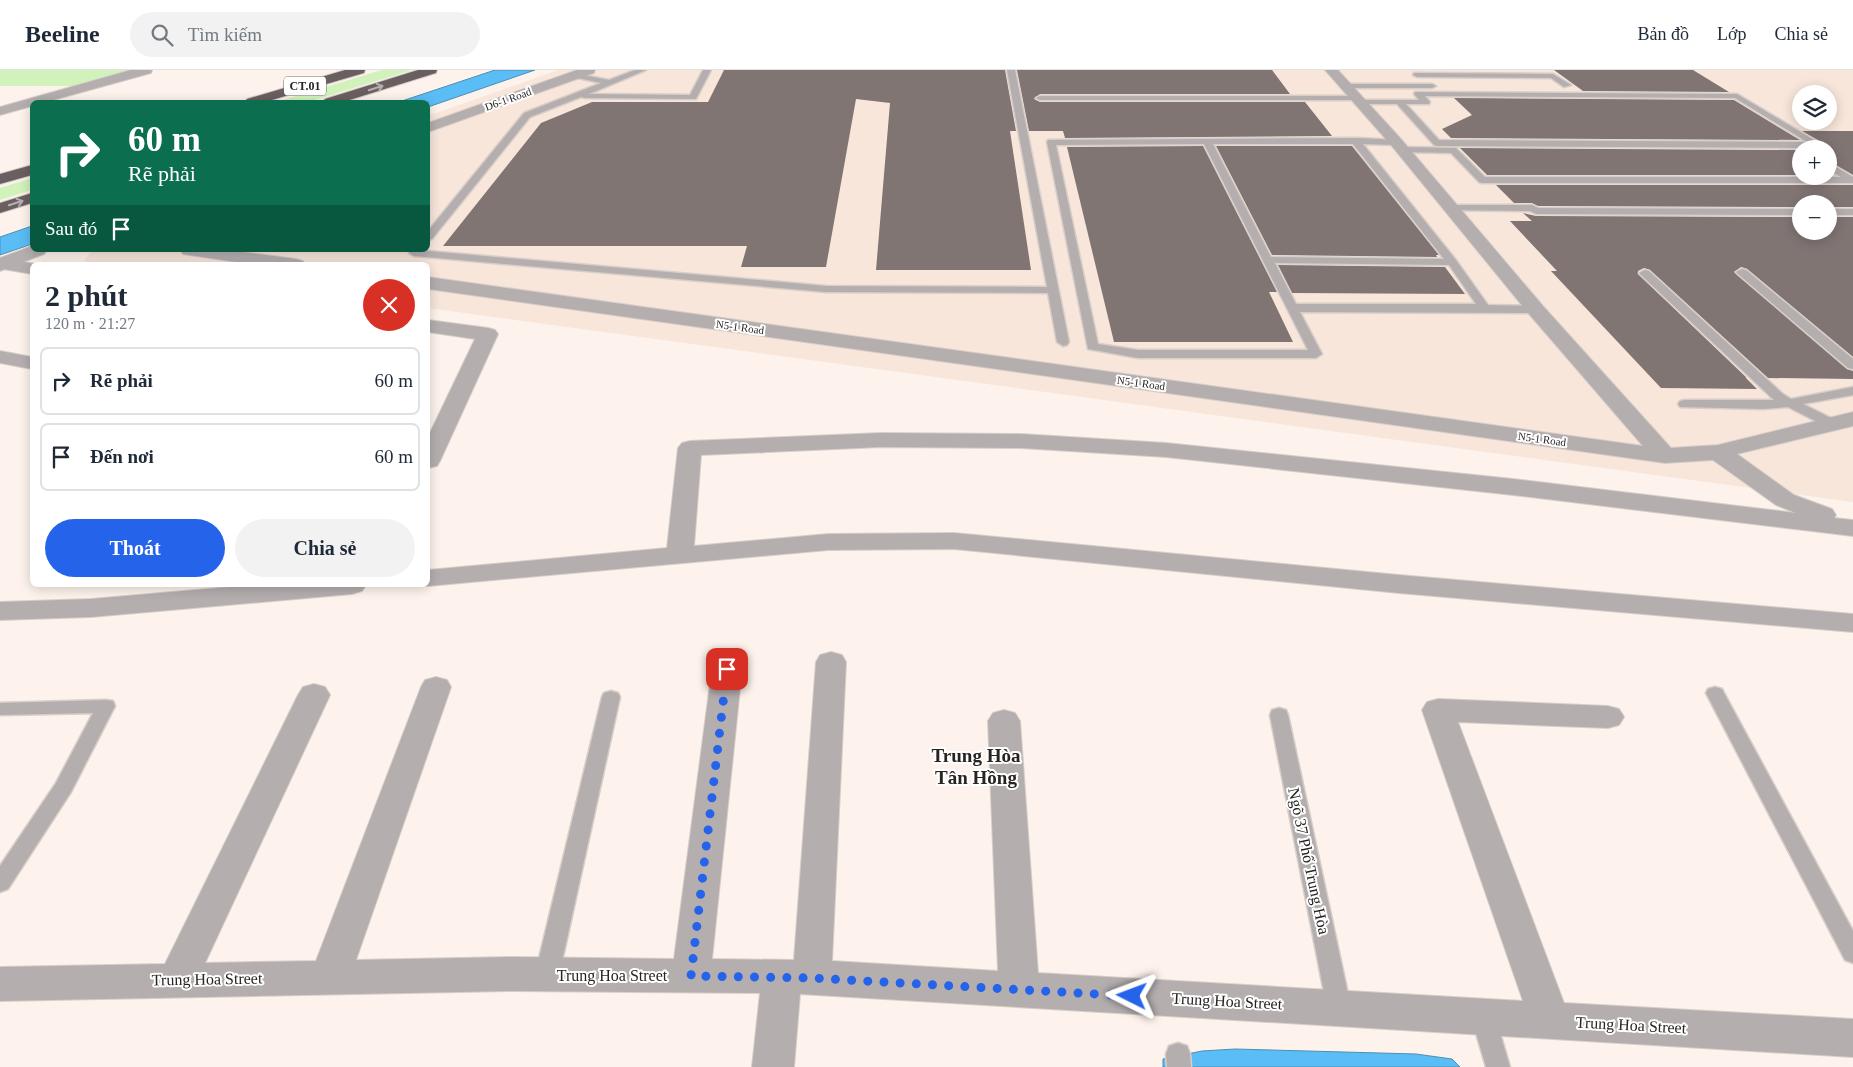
<!DOCTYPE html>
<html lang="vi">
<head>
<meta charset="utf-8">
<style>
	:root { --surface:#fff; --page:#f2f2f3; --text:#1f2937; --muted:#747a83; --line:#e0e1e3; --accent:#2563eb }
	body { margin:0; font-family:Georgia,serif; background:var(--page); color:var(--text); height:100vh; display:flex; flex-direction:column; font-size:19px; white-space:nowrap }
	* { box-sizing:border-box; margin:0 }
	p { font-size:16px; color:var(--muted) }
	.icon { flex:none; width:28px; height:28px; fill:none; stroke:currentColor; stroke-width:2; stroke-linecap:round; stroke-linejoin:round }
	.map { position:relative; flex:1; overflow:hidden }
	.drawer { position:absolute; left:30px; top:192px; width:400px; height:325px; display:flex; flex-direction:column; background:var(--surface); border-radius:8px; box-shadow:0 2px 12px #0003 }
	.drawer>* { flex:none }
	.top-card { position:absolute; left:30px; top:30px; width:400px; height:152px; border-radius:8px; box-shadow:0 2px 12px #0003; background:#0b6e4f; color:#fff; overflow:hidden }
	.controls { position:absolute; left:1792px; top:15px; display:grid; gap:10px }
	.controls a { display:grid; place-items:center; width:45px; height:45px; border-radius:50%; background:var(--surface); box-shadow:0 2px 12px #0003; font-size:25px }
	.pin { position:absolute; display:grid; place-items:center; width:42px; height:42px; color:#fff; margin:-21px; border-radius:10px; box-shadow:0 2px 8px #0006 }
	.me { position:absolute; width:55px; margin:-28px; rotate:273deg; stroke-linejoin:round; filter:drop-shadow(0 0 4px #0008) }
	.turn { display:flex; align-items:center; gap:18px; height:105px; padding:0 15px; font-size:22px }
	.turn .icon { width:65px; height:65px; stroke-width:2.5 }
	.turn b { display:block; font-size:35px; line-height:42px }
	.then { display:flex; align-items:center; height:48px; padding:0 15px; background:#0003; gap:10px; font-size:19px }
	.round { display:grid; place-items:center; flex:none; width:52px; height:52px; border-radius:26px; background:var(--page) }
	.summary { display:flex; align-items:center; justify-content:space-between; height:85px; padding:0 15px }
	h1 { font-size:30px; font-weight:700; line-height:38px }
	.button { display:flex; gap:10px; margin-top:auto; padding:10px 15px }
	.button a { flex:1; height:58px; border-radius:30px; background:var(--accent); color:#fff; font-size:20px; font-weight:700; line-height:58px; text-align:center }
	.button a+a { background:var(--page); color:var(--text) }
	ul { padding:0; list-style:none }
	li { display:flex; align-items:center; gap:15px; height:68px; margin:0 10px 8px; padding:0 5px; border:2px solid var(--line); border-radius:8px }
	li div { flex:1 }
	li b { display:block; font-size:19px }
	li em { font-style:normal }
	header { display:flex; align-items:center; gap:30px; box-sizing:border-box; height:70px; padding:0 25px; background:var(--surface); border-bottom:1px solid var(--line) }
	header strong { font-size:24px }
	nav { display:flex; gap:28px; margin-inline-start:auto; font-size:18px }
	.search { width:350px; height:45px; background:var(--page); display:flex; align-items:center; gap:12px; box-sizing:border-box; padding:0 18px; border-radius:28px; color:var(--muted); font-size:19px }
	.map>svg:first-child { display:block }
	.built { fill:#f8e6db; fill-rule:evenodd }
	.green { fill:#d1f2ba }
	.water { fill:#5bbdf5; stroke:#4c8fb6 }
	.building { fill:#817574 }
	.lines { fill:none; stroke-linecap:round; stroke-linejoin:round }
	.service-casing { stroke:#d7cec8; stroke-width:3 }
	.minor-casing { stroke:#d7cec8; stroke-width:2 }
	.tertiary-casing { stroke:#d7cec8; stroke-width:2 }
	.motorway-casing { stroke:#d7cec8; stroke-width:2 }
	.service { fill:#b4aeaf; fill-rule:evenodd }
	.minor { fill:#b4aeaf; fill-rule:evenodd }
	.tertiary { fill:#b4aeaf; fill-rule:evenodd }
	.motorway { fill:#6a5f60; fill-rule:evenodd }
	.oneway { stroke:#b4afb0 }
	.route { stroke:#2563eb; stroke-width:9; stroke-dasharray:0 16.2 }
	.labels { text-anchor:middle; dominant-baseline:central; stroke-width:4; stroke-linejoin:round; paint-order:stroke }
	.far-street-label { font-size:11px; fill:#282422; stroke:#fff }
	.shield { fill:#fff; stroke:#686664; stroke-width:1 }
	.shield-label { font-size:12px; font-weight:bold; fill:#282422 }
	.near-street-label { font-size:16px; fill:#282422; stroke:#fff }
	.near-quarter-label { font-size:19px; font-weight:bold; fill:#282422; stroke:#fff }
</style>
</head>
<body>
<header>
<strong>Beeline</strong>
<div class="search"><svg class="icon" aria-label="search" viewBox="0 0 24 24"><circle cx="10" cy="10" r="6"/><path d="M15 15l6 6"/></svg>Tìm kiếm</div>
<nav><a>Bản đồ</a><a>Lớp</a><a>Chia sẻ</a></nav>
</header>
<div class="map">
<svg width="1853" height="997" viewBox="0 0 1853 997">
	<rect width="100%" height="100%" fill="#fdf3ec"/>
	<path class="built" d="M 558,0 L 1853,0 L 1853,432 L 428,238 L 428,195 L 115,195 L 84,191 L 92,180 L 428,180 L 428,46 ZM 1801,24 L 1829,24 L 1829,51 L 1801,51 ZM 1801,79 L 1829,79 L 1829,106 L 1801,106 ZM 1801,134 L 1829,134 L 1829,161 L 1801,161 Z"/>
	<g class="green">
		<path d="M 0,0 L 129,0 L 73,16 L 0,16 Z"/>
		<path d="M 382,0 L 412,0 L 308,32 L 276,32 Z"/>
		<path d="M 32,108 L 32,120 L 0,130 L 0,118 Z"/>
	</g>
	<g class="water">
		<path d="M 495,0 L 535,0 L 428,37 L 428,32 L 399,32 Z"/>
		<path d="M 32,156 L 32,174 L 0,185 L 0,167 Z"/>
		<path d="M 1235,979 L 1416,984 L 1452,989 L 1460,997 L 1163,997 L 1163,989 L 1202,981 Z"/>
	</g>
	<g class="building">
		<path d="M 724,0 L 1005,0 L 1016,61 L 1010,61 L 1031,200 L 876,200 L 890,33 L 856,29 L 826,197 L 741,197 L 747,176 L 443,176 L 541,53 L 592,32 L 708,32 Z"/>
		<path d="M 1017,0 L 1272,0 L 1290,24 L 1040,24 L 1034,29 L 1040,32 L 1305,32 L 1332,66 L 1065,68 L 1063,61 L 1029,61 Z"/>
		<path d="M 1554,0 L 1693,0 L 1729,22 L 1583,21 Z"/>
		<path d="M 1454,28 L 1734,30 L 1800,70 L 1451,68 L 1442,59 L 1472,45 Z"/>
		<path d="M 1802,61 L 1853,61 L 1853,105 L 1829,91 L 1829,79 L 1820,79 L 1823,76 L 1823,73 Z"/>
		<path d="M 1203,76 L 1277,222 L 1269,222 L 1293,272 L 1114,272 L 1067,77 Z"/>
		<path d="M 1216,76 L 1352,76 L 1439,185 L 1436,185 L 1437,187 L 1272,185 Z"/>
		<path d="M 1460,78 L 1801,80 L 1801,105 L 1487,105 Z"/>
		<path d="M 1496,115 L 1853,115 L 1853,137 L 1829,137 L 1829,134 L 1801,134 L 1801,137 L 1538,136 L 1532,133 L 1514,133 Z"/>
		<path d="M 1523,143 L 1536,146 L 1801,147 L 1801,161 L 1829,161 L 1829,147 L 1853,147 L 1853,287 L 1747,199 L 1741,197 L 1734,202 L 1847,299 L 1853,301 L 1853,309 L 1768,308 L 1650,200 L 1644,198 L 1638,201 L 1638,204 L 1747,308 L 1745,307 L 1757,319 L 1661,318 L 1551,201 L 1557,201 L 1510,151 L 1532,151 Z"/>
		<path d="M 1278,195 L 1445,197 L 1465,224 L 1292,223 Z"/>
	</g>
	<g class="lines">
		<g class="service-casing">
			<g id="service">
				<path d="M 635,0 L 646,0 L 589,24 L 690,25 L 703,0 L 711,0 L 696,29 L 585,28 L 581,27 L 530,47 L 432,169 L 428,170 L 428,161 L 524,43 L 601,13 L 573,7 L 573,3 L 609,10 Z"/>
				<path d="M 1007,0 L 1015,0 L 1069,272 L 1067,275 L 1063,276 L 1057,272 L 1048,223 L 826,222 L 414,186 L 409,183 L 410,181 L 417,180 L 826,216 L 1047,217 Z"/>
				<path d="M 1414,3 L 1553,4 L 1571,15 L 1564,17 L 1551,8 L 1417,7 L 1413,5 Z"/>
				<path d="M 1342,14 L 1432,14 L 1436,16 L 1432,18 L 1342,18 Z"/>
				<path d="M 1415,22 L 1737,24 L 1822,75 L 1818,78 L 1437,76 L 1434,75 L 1397,34 L 1355,34 L 1355,30 L 1040,30 L 1036,28 L 1040,26 L 1358,26 L 1358,30 L 1419,30 L 1414,24 ZM 1425,26 L 1735,28 L 1807,72 L 1439,70 L 1406,34 L 1429,34 L 1430,32 Z"/>
				<path d="M 1356,68 L 1399,70 L 1400,72 L 1396,75 L 1363,74 L 1456,190 L 1488,235 L 1536,236 L 1540,237 L 1542,240 L 1540,243 L 1300,242 L 1322,284 L 1316,288 L 1138,288 L 1088,279 L 1047,72 L 1048,70 ZM 1204,74 L 1308,280 L 1138,280 L 1098,274 L 1056,75 ZM 1213,74 L 1353,74 L 1444,189 L 1271,187 ZM 1275,193 L 1449,195 L 1476,234 L 1296,234 Z"/>
				<path d="M 1402,77 L 1456,78 L 1485,107 L 1841,107 L 1829,100 L 1829,93 L 1853,107 L 1853,113 L 1482,113 L 1479,112 L 1451,83 L 1399,82 L 1399,78 Z"/>
				<path d="M 1450,135 L 1532,135 L 1538,138 L 1801,139 L 1801,145 L 1536,144 L 1530,141 L 1446,140 L 1445,138 Z"/>
				<rect x="1829" y="139" width="24" height="6"/>
				<path d="M 1742,199 L 1746,200 L 1853,289 L 1853,299 L 1848,298 L 1738,204 L 1736,202 Z"/>
				<path d="M 1645,200 L 1649,201 L 1783,324 L 1791,329 L 1853,317 L 1853,325 L 1803,334 L 1837,351 L 1839,354 L 1837,357 L 1827,357 L 1788,337 L 1763,339 L 1680,337 L 1678,334 L 1680,331 L 1685,330 L 1774,330 L 1641,205 L 1639,203 Z"/>
				<path d="M 1715,617 L 1722,619 L 1724,623 L 1853,861 L 1853,893 L 1845,890 L 1706,623 L 1708,619 Z"/>
				<path d="M 611,621 L 618,623 L 620,627 L 559,905 L 555,912 L 547,915 L 539,912 L 535,905 L 602,627 L 604,623 Z"/>
				<path d="M 106,630 L 113,631 L 115,636 L 71,722 L 8,819 L 0,822 L 0,796 L 56,713 L 93,643 L 0,645 L 0,633 Z"/>
				<path d="M 1279,638 L 1286,640 L 1288,645 L 1351,938 L 1347,945 L 1339,948 L 1331,945 L 1327,938 L 1270,645 L 1272,640 Z"/>
				<path d="M 1483,935 L 1491,938 L 1495,946 L 1510,997 L 1486,997 L 1471,946 L 1475,938 Z"/>
				<path d="M 1178,973 L 1187,976 L 1190,984 L 1191,997 L 1167,997 L 1166,984 L 1169,976 Z"/>
			</g>
		</g>
		<g class="minor-casing">
			<g id="minor">
				<path d="M 1325,0 L 1338,0 L 1401,69 L 1543,236 L 1671,378 L 1718,375 L 1853,342 L 1853,356 L 1737,384 L 1794,425 L 1832,439 L 1836,445 L 1834,448 L 1853,450 L 1853,466 L 1513,425 L 1166,387 L 1021,378 L 881,377 L 701,385 L 694,476 L 828,464 L 954,463 L 1399,505 L 1853,544 L 1853,562 L 1399,523 L 954,479 L 828,480 L 428,516 L 422,515 L 428,515 L 428,500 L 667,478 L 678,378 L 682,373 L 690,371 L 881,363 L 1021,364 L 1166,373 L 1513,409 L 1796,443 L 1776,435 L 1713,390 L 1665,393 L 428,219 L 428,207 L 1643,376 L 1529,244 L 1391,75 Z"/>
				<path d="M 180,180 L 228,180 L 296,189 L 303,191 L 305,195 L 256,195 L 189,185 L 183,184 Z"/>
				<path d="M 3,187 L 39,195 L 32,195 L 32,204 L 3,199 L 0,198 L 0,188 Z"/>
				<path d="M 428,250 L 488,258 L 495,260 L 498,264 L 440,391 L 437,396 L 428,398 L 428,367 L 475,269 L 428,262 Z"/>
				<path d="M 0,281 L 32,287 L 32,299 L 0,293 Z"/>
				<path d="M 253,515 L 366,515 L 362,521 L 352,524 L 91,547 L 0,550 L 0,532 L 91,529 Z"/>
				<path d="M 831,582 L 842,585 L 846,592 L 832,891 L 998,901 L 988,651 L 993,643 L 1004,640 L 1015,643 L 1020,651 L 1038,903 L 1523,931 L 1422,640 L 1427,632 L 1438,629 L 1608,636 L 1619,639 L 1624,647 L 1619,655 L 1608,658 L 1458,652 L 1564,933 L 1853,949 L 1853,987 L 800,924 L 794,997 L 752,997 L 760,923 L 513,921 L 0,931 L 0,897 L 165,894 L 298,625 L 303,617 L 314,614 L 325,617 L 330,625 L 205,893 L 316,891 L 421,617 L 425,610 L 436,607 L 447,610 L 451,617 L 356,890 L 513,887 L 674,889 L 712,599 L 716,592 L 727,589 L 738,592 L 742,599 L 712,889 L 794,890 L 816,592 L 820,585 Z"/>
			</g>
		</g>
		<g class="tertiary-casing">
			<g id="tertiary">
				<path d="M 131,0 L 152,0 L 151,3 L 46,32 L 32,32 L 32,36 L 0,45 L 0,37 Z"/>
				<path d="M 577,0 L 595,0 L 594,3 L 428,62 L 428,53 Z"/>
				<path d="M 32,176 L 32,180 L 47,180 L 44,184 L 0,201 L 0,188 Z"/>
			</g>
		</g>
		<g class="motorway-casing">
			<g id="motorway">
				<path d="M 345,0 L 365,0 L 364,3 L 265,32 L 245,32 L 247,29 Z"/>
				<path d="M 418,0 L 437,0 L 436,3 L 343,32 L 323,32 L 325,29 Z"/>
				<path d="M 32,95 L 32,105 L 0,114 L 0,104 Z"/>
				<path d="M 32,123 L 32,133 L 0,143 L 0,133 Z"/>
			</g>
		</g>
		<use href="#service" class="service"/>
		<use href="#minor" class="minor"/>
		<use href="#tertiary" class="tertiary"/>
		<use href="#motorway" class="motorway"/>
	</g>
	<defs><path id="oneway-shaft" d="M-6 0H5M1.5-3L5.5 0L1.5 3" fill="none" stroke-width="1.6" stroke-linecap="round" stroke-linejoin="round" transform="scale(1.25)"/></defs>
	<g class="oneway">
		<use href="#oneway-shaft" transform="translate(376 18) rotate(-18)"/>
		<use href="#oneway-shaft" transform="translate(16 133) rotate(-18)"/>
	</g>
	<g class="lines">
		<path class="route" d="M 727,599 L 691,906 L 812,908 L 1132,926"/>
	</g>
	<g class="labels">
		<g class="far-street-label">
			<text transform="translate(508 29) rotate(-20)">D6-1 Road</text>
			<text transform="translate(740 257) rotate(8)">N5-1 Road</text>
			<text transform="translate(1141 313) rotate(8)">N5-1 Road</text>
			<text transform="translate(1542 369) rotate(8)">N5-1 Road</text>
		</g>
		<rect class="shield" x="284" y="6.5" width="42" height="19" rx="4"/>
		<g class="shield-label">
			<text x="305" y="16">CT.01</text>
		</g>
		<g class="near-street-label">
			<text transform="translate(1309 791) rotate(78)">Ngõ 37 Phố Trung Hòa</text>
			<text x="612" y="905">Trung Hoa Street</text>
			<text transform="translate(207 909) rotate(-1)">Trung Hoa Street</text>
			<text transform="translate(1227 931) rotate(3)">Trung Hoa Street</text>
			<text transform="translate(1631 955) rotate(3)">Trung Hoa Street</text>
		</g>
		<g class="near-quarter-label">
			<text x="976" y="685">Trung Hòa<tspan x="976" dy="22">Tân Hồng</tspan></text>
		</g>
	</g>
</svg>
<div class="controls">
<a><svg class="icon" aria-label="layers" viewBox="0 0 24 24"><path d="M12 4l9 5-9 5-9-5zM3 14l9 5 9-5"/></svg></a>
<a>+</a>
<a>−</a>
</div>
<div class="pin" style="left:727px;top:599px;background:#d93025"><svg class="icon" aria-label="arrive" viewBox="0 0 24 24"><path d="M6 21V4h12l-3 4 3 4H6"/></svg></div>
<svg class="me" style="left:1132px;top:926px" viewBox="-20 -20 40 40"><path d="M0-17L14 15 0 8-14 15z" fill="#2563eb" stroke="#fff" stroke-width="4"/></svg>
<div class="top-card">
<div class="turn"><svg class="icon" aria-label="right" viewBox="0 0 24 24"><path d="M7 20v-9h11M14 6l5 5-5 5"/></svg><div><b>60 m</b>Rẽ phải</div></div>
<div class="then">Sau đó<svg class="icon" aria-label="arrive" viewBox="0 0 24 24"><path d="M6 21V4h12l-3 4 3 4H6"/></svg></div>
</div>
<section class="drawer">
<div class="summary"><div><h1>2 phút</h1><p>120 m · 21:27</p></div><a class="round" style="background:#d93025;color:#fff"><svg class="icon" aria-label="close" viewBox="0 0 24 24"><path d="M6 6l12 12M18 6L6 18"/></svg></a></div>
<ul>
<li><svg class="icon" aria-label="right" viewBox="0 0 24 24"><path d="M7 20v-9h11M14 6l5 5-5 5"/></svg><div><b>Rẽ phải</b></div><em>60 m</em></li>
<li><svg class="icon" aria-label="arrive" viewBox="0 0 24 24"><path d="M6 21V4h12l-3 4 3 4H6"/></svg><div><b>Đến nơi</b></div><em>60 m</em></li>
</ul>
<div class="button"><a>Thoát</a><a>Chia sẻ</a></div>
</section>
</div>
</body>
</html>
